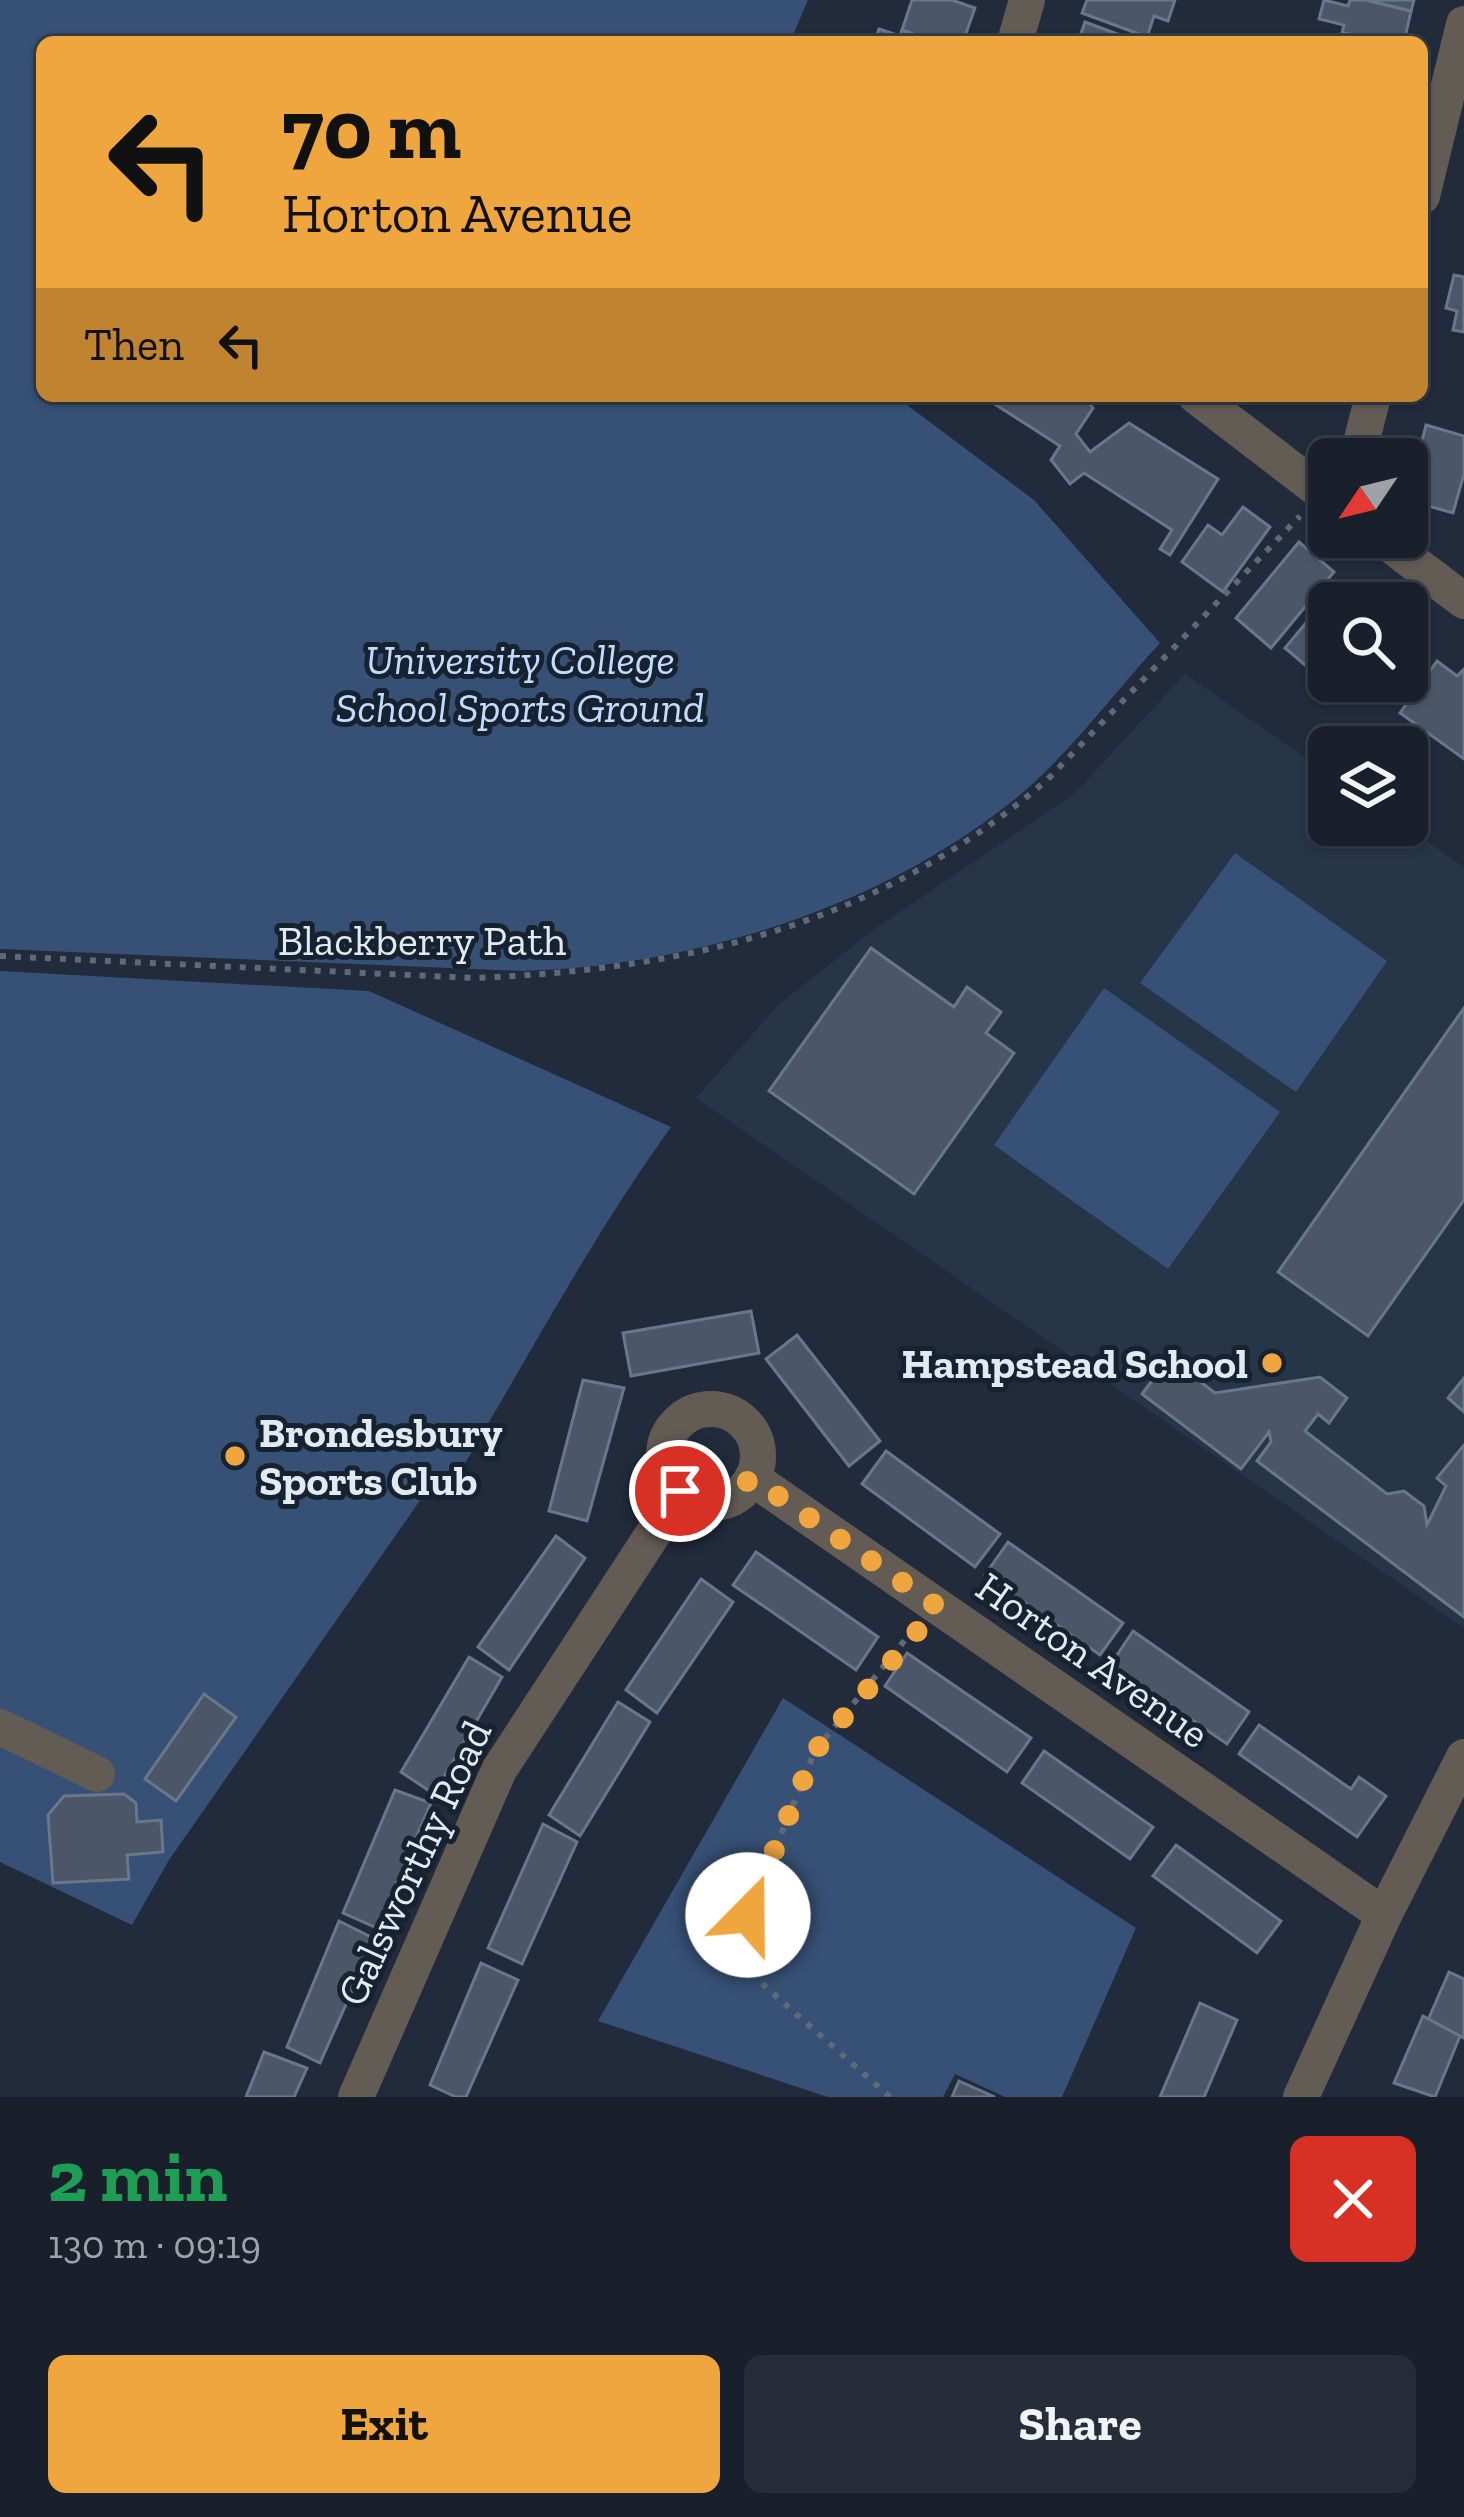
<!DOCTYPE html>
<html lang="en">
<head>
<meta charset="utf-8">
<style>
	:root { --surface:#19202c; --page:#262d38; --text:#f1f3f6; --muted:#9fa3a9; --line:#373e48; --accent:#f0a63e }
	body { margin:0; font-family:"Zilla Slab",serif; background:var(--page); color:var(--text); height:100vh; display:flex; flex-direction:column; font-size:45px; white-space:nowrap }
	* { box-sizing:border-box; margin:0 }
	p { font-size:39px; color:var(--muted) }
	.icon { flex:none; width:66px; height:66px; fill:none; stroke:currentColor; stroke-width:2; stroke-linecap:round; stroke-linejoin:round }
	.map { position:relative; height:2097px; overflow:hidden }
	.drawer { display:flex; flex-direction:column; background:var(--surface); flex:1 }
	.drawer>* { flex:none }
	.hud { position:absolute; left:36px; top:36px; width:1392px; height:366px; border-radius:18px; box-shadow:0 3px 9px #0004,0 0 0 3px var(--line); background:#f0a63e; color:#111; overflow:hidden }
	.needle { width:78px; rotate:235deg }
	.fabs { position:absolute; left:1308px; top:438px; display:grid; gap:24px }
	.fabs a { display:grid; place-items:center; width:120px; height:120px; border-radius:18px; background:var(--surface); box-shadow:0 3px 9px #0004,0 0 0 3px var(--line); font-size:60px }
	.pin { position:absolute; display:grid; place-items:center; width:102px; height:102px; color:#fff; margin:-51px; border:6px solid #fff; border-radius:50%; box-shadow:0 3px 12px #0007 }
	.me { position:absolute; width:132px; margin:-66px; rotate:22deg; stroke-linejoin:round; filter:drop-shadow(0 0 9px #0008) }
	.turn { display:flex; align-items:center; gap:42px; height:252px; padding:0 48px; font-size:54px }
	.turn .icon { width:156px; height:156px; stroke-width:2.5 }
	.turn b { display:block; font-size:84px; line-height:102px }
	.then { display:flex; align-items:center; height:114px; padding:0 48px; background:#0003; gap:24px; font-size:45px }
	.round { display:grid; place-items:center; flex:none; width:126px; height:126px; border-radius:18px; background:var(--page) }
	.summary { display:flex; align-items:center; justify-content:space-between; height:204px; padding:0 48px }
	h1 { font-size:72px; font-weight:700; line-height:90px; color:#1e9e55 }
	.cta { display:flex; gap:24px; margin-top:auto; padding:24px 48px }
	.cta a { flex:1; height:138px; border-radius:18px; background:var(--accent); color:#111; font-size:48px; font-weight:700; line-height:138px; text-align:center }
	.cta a+a { background:var(--page); color:var(--text) }
	.map>svg:first-child { display:block }
	.built { fill:#273549 }
	.green { fill:#375075 }
	.building { fill:#4b5769; stroke:#6a7689; stroke-width:3 }
	.lines { fill:none; stroke-linecap:round; stroke-linejoin:round }
	.path { stroke:#606977; stroke-width:6; stroke-dasharray:6 9; stroke-linecap:butt }
	.minor { stroke:#635c55; stroke-width:36 }
	.route { stroke:#f0a63e; stroke-width:21; stroke-dasharray:0 37.8 }
	.poi-dot { fill:#f0a63e; stroke:#172231; stroke-width:4.5 }
	.labels { text-anchor:middle; dominant-baseline:central; stroke-width:10; stroke-linejoin:round; paint-order:stroke }
	.park-label { font-size:42px; font-style:italic; fill:#c3dbfe; stroke:#172231 }
	.street-label { font-size:42px; fill:#e1e9f3; stroke:#172231 }
	.poi-label { font-size:42px; font-weight:bold; fill:#e1e9f3; stroke:#172231; text-anchor:end }
</style>
</head>
<body>
<div class="map">
<svg width="1464" height="2097" viewBox="0 0 1464 2097">
	<rect width="100%" height="100%" fill="#212b3b"/>
	<path class="built" d="M 1185,674 L 1329,774 L 1329,825 L 1403,825 L 1464,867 L 1464,1628 L 696,1098 L 779,1004 L 876,928 L 1073,795 Z"/>
	<g class="green">
		<path d="M 0,0 L 808,0 L 790,42 L 42,42 L 42,396 L 895,396 L 1034,500 L 1160,643 C 1111,696 1066,759 1010,803 C 876,909 693,966 523,971 L 0,949 Z"/>
		<path d="M 1235,853 L 1387,961 L 1296,1092 L 1140,983 Z"/>
		<path d="M 0,971 L 369,991 L 671,1127 C 589,1241 524,1365 452,1485 L 428,1489 L 169,1860 L 132,1925 L 0,1862 Z"/>
		<path d="M 1104,988 L 1280,1112 L 1168,1269 L 994,1145 Z"/>
		<path d="M 783,1698 L 1136,1928 L 1062,2097 L 1005,2097 L 955,2074 L 943,2097 L 828,2097 L 598,2021 Z"/>
	</g>
	<g class="building">
		<path d="M 912,0 L 952,0 L 975,8 L 963,42 L 935,42 L 902,30 Z"/>
		<path d="M 1087,0 L 1175,0 L 1168,21 L 1154,16 L 1147,37 L 1082,13 Z"/>
		<path d="M 1324,0 L 1348,6 L 1350,0 L 1366,0 L 1411,11 L 1404,42 L 1342,33 L 1344,25 L 1319,19 Z"/>
		<path d="M 1366,0 L 1414,0 L 1411,11 Z"/>
		<path d="M 1085,22 L 1139,42 L 1078,42 Z"/>
		<path d="M 879,29 L 900,36 L 902,30 L 921,37 L 920,42 L 875,42 Z"/>
		<path d="M 1454,275 L 1464,277 L 1464,332 L 1453,330 L 1457,311 L 1446,308 Z"/>
		<path d="M 982,396 L 1084,396 L 1093,408 L 1076,434 L 1090,452 L 1129,423 L 1218,479 L 1170,555 L 1160,549 L 1172,530 L 1084,473 L 1070,484 L 1051,460 L 1060,446 Z"/>
		<path d="M 1426,425 L 1464,436 L 1464,474 L 1453,513 L 1407,500 Z"/>
		<path d="M 1243,507 L 1270,527 L 1223,592 L 1182,562 L 1208,525 L 1222,535 Z"/>
		<path d="M 1299,542 L 1334,572 L 1271,648 L 1236,618 Z"/>
		<path d="M 1347,587 L 1365,602 L 1371,596 L 1379,603 L 1329,603 L 1329,681 L 1336,681 L 1331,687 L 1285,648 L 1320,606 L 1316,602 L 1325,591 L 1336,600 Z"/>
		<path d="M 1407,640 L 1427,656 L 1407,680 Z"/>
		<path d="M 1437,661 L 1457,676 L 1464,669 L 1464,759 L 1400,713 Z"/>
		<path d="M 1367,681 L 1406,681 L 1390,700 Z"/>
		<path d="M 871,948 L 954,1007 L 967,987 L 1001,1012 L 986,1033 L 1014,1053 L 914,1194 L 769,1091 Z"/>
		<path d="M 1464,1008 L 1464,1200 L 1368,1336 L 1278,1272 Z"/>
		<path d="M 751,1311 L 759,1353 L 631,1376 L 623,1333 Z"/>
		<path d="M 797,1335 L 880,1441 L 849,1466 L 766,1359 Z"/>
		<path d="M 1180,1366 L 1215,1393 L 1320,1377 L 1347,1398 L 1329,1423 L 1318,1414 L 1305,1431 L 1387,1494 L 1404,1491 L 1424,1506 L 1427,1525 L 1446,1486 L 1437,1478 L 1464,1445 L 1464,1617 L 1257,1461 L 1271,1442 L 1269,1432 L 1241,1469 L 1142,1394 L 1161,1369 Z"/>
		<path d="M 1464,1378 L 1464,1412 L 1448,1398 Z"/>
		<path d="M 583,1380 L 624,1388 L 587,1521 L 549,1511 Z"/>
		<path d="M 886,1451 L 1000,1534 L 975,1567 L 862,1484 Z"/>
		<path d="M 556,1536 L 585,1558 L 509,1670 L 478,1647 Z"/>
		<path d="M 1008,1542 L 1123,1623 L 1100,1655 L 985,1575 Z"/>
		<path d="M 756,1552 L 878,1637 L 856,1670 L 733,1585 Z"/>
		<path d="M 701,1579 L 733,1602 L 657,1713 L 626,1690 Z"/>
		<path d="M 1133,1631 L 1249,1712 L 1227,1744 L 1111,1664 Z"/>
		<path d="M 907,1653 L 1031,1738 L 1007,1772 L 885,1686 Z"/>
		<path d="M 469,1657 L 502,1677 L 434,1794 L 401,1772 Z"/>
		<path d="M 204,1694 L 236,1717 L 176,1801 L 145,1779 Z"/>
		<path d="M 618,1702 L 650,1722 L 580,1836 L 549,1815 Z"/>
		<path d="M 1259,1725 L 1351,1789 L 1359,1777 L 1386,1796 L 1357,1837 L 1239,1754 Z"/>
		<path d="M 1044,1751 L 1153,1827 L 1130,1859 L 1022,1783 Z"/>
		<path d="M 395,1790 L 431,1803 L 377,1928 L 343,1913 Z"/>
		<path d="M 124,1794 L 136,1803 L 137,1822 L 161,1820 L 163,1852 L 127,1855 L 129,1879 L 53,1883 L 48,1815 L 64,1796 Z"/>
		<path d="M 543,1824 L 577,1842 L 522,1964 L 488,1948 Z"/>
		<path d="M 1176,1845 L 1281,1921 L 1257,1953 L 1153,1876 Z"/>
		<path d="M 339,1921 L 375,1939 L 320,2063 L 287,2047 Z"/>
		<path d="M 481,1963 L 518,1980 L 466,2097 L 456,2097 L 430,2085 Z"/>
		<path d="M 1449,1972 L 1464,1979 L 1464,2038 L 1428,2020 Z"/>
		<path d="M 1200,2003 L 1237,2020 L 1204,2097 L 1160,2097 Z"/>
		<path d="M 1423,2016 L 1460,2036 L 1435,2097 L 1394,2083 Z"/>
		<path d="M 264,2052 L 307,2068 L 294,2097 L 246,2097 Z"/>
		<path d="M 959,2081 L 995,2097 L 952,2097 Z"/>
	</g>
	<g class="lines">
		<g class="path">
			<path d="M 0,956 L 474,978 C 690,970 882,923 1048,779 L 1300,516"/>
			<path d="M 890,2097 L 759,1981 L 748,1915 L 815,1751 L 913,1630"/>
		</g>
		<g class="minor">
			<path d="M 1015,42 L 1027,0"/>
			<path d="M 1422,196 L 1464,24"/>
			<path d="M 1196,396 L 1329,498"/>
			<path d="M 1357,459 L 1373,396"/>
			<path d="M 1380,537 L 1464,601"/>
			<circle cx="711" cy="1456" r="47"/>
			<path d="M 752,1478 L 1384,1915"/>
			<path d="M 0,1727 L 97,1774"/>
			<path d="M 356,2097 L 499,1770 L 681,1491"/>
			<path d="M 1301,2097 L 1384,1915 L 1464,1757"/>
		</g>
	</g>
	<g class="lines">
		<path class="route" d="M 680,1491 L 720,1502 L 752,1478 L 938,1607 L 815,1751 L 748,1915"/>
	</g>
	<g class="poi-dot">
		<circle cx="1272" cy="1363" r="12"/>
		<circle cx="235" cy="1456" r="12"/>
	</g>
	<g class="labels">
		<g class="park-label">
			<text x="520" y="659">University College<tspan x="520" dy="48">School Sports Ground</tspan></text>
		</g>
		<g class="street-label">
			<text x="422" y="940">Blackberry Path</text>
			<text transform="translate(1093 1660) rotate(35)">Horton Avenue</text>
			<text transform="translate(414 1863) rotate(-65)">Galsworthy Road</text>
		</g>
		<g class="poi-label">
			<text x="1248" y="1363">Hampstead School</text>
			<text x="259" y="1432" text-anchor="start">Brondesbury<tspan x="259" dy="48">Sports Club</tspan></text>
		</g>
	</g>
</svg>
<div class="fabs">
<a><svg class="needle" viewBox="-14 -14 28 28"><path d="M0-13l5 13h-10z" fill="#e53935"/><path d="M0 13l5-13h-10z" fill="#9fa3a9"/></svg></a>
<a><svg class="icon" aria-label="search" viewBox="0 0 24 24"><circle cx="10" cy="10" r="6"/><path d="M15 15l6 6"/></svg></a>
<a><svg class="icon" aria-label="layers" viewBox="0 0 24 24"><path d="M12 4l9 5-9 5-9-5zM3 14l9 5 9-5"/></svg></a>
</div>
<div class="pin" style="left:680px;top:1491px;background:#d93025"><svg class="icon" aria-label="arrive" viewBox="0 0 24 24"><path d="M6 21V4h12l-3 4 3 4H6"/></svg></div>
<svg class="me" style="left:748px;top:1915px" viewBox="-20 -20 40 40"><circle r="19" fill="#fff"/><path d="M0-13L10 11 0 6-10 11z" fill="#f0a63e"/></svg>
<div class="hud">
<div class="turn"><svg class="icon" aria-label="left" viewBox="0 0 24 24"><path d="M17 20v-9H6M10 6l-5 5 5 5"/></svg><div><b>70 m</b>Horton Avenue</div></div>
<div class="then">Then<svg class="icon" aria-label="left" viewBox="0 0 24 24"><path d="M17 20v-9H6M10 6l-5 5 5 5"/></svg></div>
</div>
</div>
<section class="drawer">
<div class="summary"><div><h1>2 min</h1><p>130 m · 09:19</p></div><a class="round" style="background:#d93025;color:#fff"><svg class="icon" aria-label="close" viewBox="0 0 24 24"><path d="M6 6l12 12M18 6L6 18"/></svg></a></div>
<div class="cta"><a>Exit</a><a>Share</a></div>
</section>
</body>
</html>
